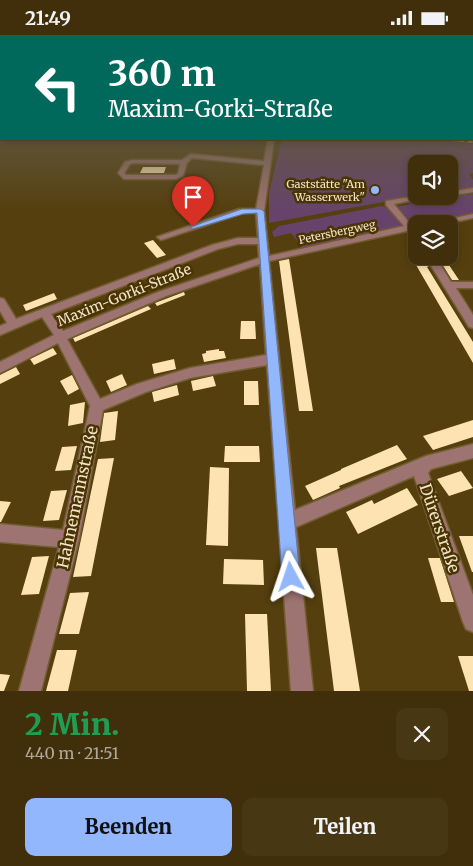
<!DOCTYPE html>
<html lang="de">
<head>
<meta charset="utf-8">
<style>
	:root { --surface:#402f0a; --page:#473713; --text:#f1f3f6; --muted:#aea99c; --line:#594a2b; --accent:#93b7fd }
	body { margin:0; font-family:Merriweather,serif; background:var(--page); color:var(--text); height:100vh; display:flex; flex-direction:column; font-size:19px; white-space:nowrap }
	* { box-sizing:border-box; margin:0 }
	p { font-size:16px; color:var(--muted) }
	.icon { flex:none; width:28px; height:28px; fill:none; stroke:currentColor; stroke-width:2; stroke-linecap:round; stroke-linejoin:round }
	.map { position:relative; height:656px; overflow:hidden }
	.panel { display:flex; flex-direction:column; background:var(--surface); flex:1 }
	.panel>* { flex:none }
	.guide { position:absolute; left:0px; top:0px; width:474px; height:105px; box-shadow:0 2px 8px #0003,0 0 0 1px var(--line); background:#00695c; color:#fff; overflow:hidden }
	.buttons { position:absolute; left:408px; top:120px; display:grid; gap:10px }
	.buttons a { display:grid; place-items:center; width:50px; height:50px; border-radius:10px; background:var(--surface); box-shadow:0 2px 8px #0003,0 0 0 1px var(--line); font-size:25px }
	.pin { position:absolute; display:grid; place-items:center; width:42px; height:42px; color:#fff; margin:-51px -21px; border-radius:50% 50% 50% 0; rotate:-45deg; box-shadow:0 0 5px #0007 }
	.pin .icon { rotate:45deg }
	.me { position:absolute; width:55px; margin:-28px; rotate:355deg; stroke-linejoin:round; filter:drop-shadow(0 0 4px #0008) }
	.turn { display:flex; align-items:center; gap:18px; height:105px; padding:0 25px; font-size:22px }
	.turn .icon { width:65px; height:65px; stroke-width:2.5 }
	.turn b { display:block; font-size:35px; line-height:42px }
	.round { display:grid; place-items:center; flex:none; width:52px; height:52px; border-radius:10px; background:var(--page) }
	.head { display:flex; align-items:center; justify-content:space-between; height:85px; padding:0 25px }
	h1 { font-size:30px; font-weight:800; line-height:38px; color:#1e9e55 }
	.action { display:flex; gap:10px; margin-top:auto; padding:10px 25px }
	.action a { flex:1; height:58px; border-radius:10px; background:var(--accent); color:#111; font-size:20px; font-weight:800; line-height:58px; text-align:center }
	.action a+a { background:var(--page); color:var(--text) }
	.status { display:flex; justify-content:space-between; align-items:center; height:35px; padding:0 25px; background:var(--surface); direction:ltr }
	.status svg { height:14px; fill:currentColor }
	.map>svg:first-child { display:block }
	.green { fill:#67436b }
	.building { fill:#fee3b2 }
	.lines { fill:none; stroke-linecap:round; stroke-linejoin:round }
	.minor-casing { stroke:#715d30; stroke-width:3 }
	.minor { fill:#9d7471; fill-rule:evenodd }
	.rail-casing { stroke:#ccbd9f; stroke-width:2 }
	.rail { stroke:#4a3401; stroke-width:1; stroke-dasharray:4; stroke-linecap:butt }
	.route { fill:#93b7fd; stroke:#6077a4 }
	.poi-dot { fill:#93b7fd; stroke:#4a3401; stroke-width:2 }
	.labels { text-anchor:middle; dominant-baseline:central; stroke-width:5; stroke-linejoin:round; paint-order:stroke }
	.far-poi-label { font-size:11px; fill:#f1e4cc; stroke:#4a3401; text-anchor:end }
	.far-street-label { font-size:11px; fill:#f1e4cc; stroke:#4a3401 }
	.street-label { font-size:14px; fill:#f1e4cc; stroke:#4a3401 }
	.near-street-label { font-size:16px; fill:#f1e4cc; stroke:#4a3401 }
</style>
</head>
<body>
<div class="status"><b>21:49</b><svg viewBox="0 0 49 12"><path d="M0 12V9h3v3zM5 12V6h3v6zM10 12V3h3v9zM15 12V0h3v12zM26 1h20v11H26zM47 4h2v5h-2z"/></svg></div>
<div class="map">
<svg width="473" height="656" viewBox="0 0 473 656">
	<rect width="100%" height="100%" fill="#553f0e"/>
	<g class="green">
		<path d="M 282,104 L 430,104 L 473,109 L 473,138 L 469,139 L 473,145 L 473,154 L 449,157 L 449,129 L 416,129 L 416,161 L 269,188 L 269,157 Z"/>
		<path d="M 473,159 L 473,178 L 414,189 L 396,172 L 411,169 L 408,167 Z"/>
		<path d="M 382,171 L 388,173 L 404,191 L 304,214 L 291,198 L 274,202 L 272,197 L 279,191 Z"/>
	</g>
	<g class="building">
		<path d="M 143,132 L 166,132 L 164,138 L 140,138 Z"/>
		<path d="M 153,205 L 166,220 L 157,223 L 144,208 Z"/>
		<path d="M 437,221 L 443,221 L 459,245 L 452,245 Z"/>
		<path d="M 424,222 L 429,231 L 427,232 L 473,307 L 473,328 L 412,223 Z"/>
		<path d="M 289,224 L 313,376 L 299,376 L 279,226 Z"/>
		<path d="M 184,257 L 185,260 L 157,271 L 155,268 Z"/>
		<path d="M 54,258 L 57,264 L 26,276 L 23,270 Z"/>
		<path d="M 148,271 L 151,274 L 75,307 L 73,303 Z"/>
		<path d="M 241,286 L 255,286 L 256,304 L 240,304 Z"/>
		<path d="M 53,313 L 57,319 L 34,330 L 30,324 Z"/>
		<path d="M 219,314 L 219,316 L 224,316 L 226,323 L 204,327 L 202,319 L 206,318 L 206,316 Z"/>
		<path d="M 174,324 L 176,334 L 154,339 L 152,329 Z"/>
		<path d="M 16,332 L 20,339 L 0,349 L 0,340 Z"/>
		<path d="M 122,339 L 127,350 L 111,357 L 106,346 Z"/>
		<path d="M 72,340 L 79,354 L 68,360 L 60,346 Z"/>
		<path d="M 213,341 L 216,351 L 193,356 L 191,346 Z"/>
		<path d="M 244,346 L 258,346 L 259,370 L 244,370 Z"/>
		<path d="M 177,350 L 179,360 L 154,367 L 152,357 Z"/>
		<path d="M 85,367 L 83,388 L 68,391 L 70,370 Z"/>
		<path d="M 118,376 L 115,405 L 100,407 L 104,378 Z"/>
		<path d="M 473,385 L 473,402 L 433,415 L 423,401 Z"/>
		<path d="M 397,410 L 407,424 L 339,451 L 340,453 L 313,465 L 305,451 L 341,435 L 341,434 Z"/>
		<path d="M 77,411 L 71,435 L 55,436 L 62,412 Z"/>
		<path d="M 225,411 L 259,411 L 260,427 L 224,427 Z"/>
		<path d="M 114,423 L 91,541 L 73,542 L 98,424 Z"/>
		<path d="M 210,432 L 229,433 L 228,511 L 206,510 Z"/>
		<path d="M 461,436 L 473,453 L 449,461 L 437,444 Z"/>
		<path d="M 407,453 L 418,470 L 358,499 L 346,477 L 372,465 L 374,469 Z"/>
		<path d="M 67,455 L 59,485 L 43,486 L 51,456 Z"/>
		<path d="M 0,466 L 11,467 L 1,487 L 0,487 Z"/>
		<path d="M 459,501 L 473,501 L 473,537 L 472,537 Z"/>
		<path d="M 316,513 L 337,513 L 360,656 L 334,656 Z"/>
		<path d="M 49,521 L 39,559 L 21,560 L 32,522 Z"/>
		<path d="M 428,523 L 440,523 L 454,567 L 441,567 Z"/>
		<path d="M 224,524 L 263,525 L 264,550 L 223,549 Z"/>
		<path d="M 89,557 L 79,599 L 59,599 L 70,558 Z"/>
		<path d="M 245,579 L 267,579 L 271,656 L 247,656 Z"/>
		<path d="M 57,615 L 77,615 L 68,656 L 46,656 Z"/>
		<path d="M 458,621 L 473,621 L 473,656 L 469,656 Z"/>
		<path d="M 0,639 L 10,640 L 4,656 L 0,656 Z"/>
	</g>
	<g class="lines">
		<g class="minor-casing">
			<g id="minor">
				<path d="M 268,104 L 274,104 L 264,176 L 269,221 L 404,191 L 386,170 L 386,166 L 416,161 L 433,161 L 394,169 L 411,190 L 417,189 L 415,194 L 416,204 L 413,203 L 407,196 L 269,226 L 295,475 L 426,421 L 473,409 L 473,423 L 431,434 L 428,438 L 473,560 L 473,597 L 466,594 L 463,587 L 414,441 L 296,492 L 313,656 L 291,656 L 267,330 L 190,343 L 146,357 L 103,375 L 79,504 L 41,656 L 19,656 L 59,512 L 0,507 L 0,489 L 63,495 L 90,371 L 58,308 L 0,338 L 0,327 L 54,300 L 42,282 L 0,300 L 0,291 L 7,288 L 0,276 L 0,263 L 4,264 L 16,284 L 212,210 L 238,203 L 258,203 L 256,178 L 243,178 L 161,205 L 157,202 L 239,174 L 256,174 L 264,130 L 192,123 L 187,128 L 183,141 L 176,144 L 124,144 L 118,138 L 125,127 L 132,125 L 182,125 L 191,119 L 264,126 ZM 134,128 L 180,129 L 178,139 L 175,140 L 126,140 L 124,138 L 130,129 ZM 238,209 L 258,209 L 259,223 L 158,257 L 63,296 L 51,279 L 218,214 ZM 260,229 L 266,320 L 190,333 L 137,349 L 100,364 L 67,304 L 166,261 Z"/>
				<path d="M 473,153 L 473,157 L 449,161 L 449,157 Z"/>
				<path d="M 473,179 L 473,183 L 445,189 L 426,189 Z"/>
				<path d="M 425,221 L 435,221 L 451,247 L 473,247 L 473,253 L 456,253 L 473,280 L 473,293 L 469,292 Z"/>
			</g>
		</g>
		<use href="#minor" class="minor"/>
		<g class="rail-casing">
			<path id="rail" d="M 440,104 L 473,107"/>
		</g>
		<use href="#rail" class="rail"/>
	</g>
	<linearGradient id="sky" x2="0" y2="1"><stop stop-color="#2f2308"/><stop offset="0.48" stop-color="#625841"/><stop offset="1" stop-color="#625841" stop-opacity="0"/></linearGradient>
	<rect width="473" height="176" fill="url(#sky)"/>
	<path class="route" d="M 242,174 L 260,174 L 264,176 L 300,542 L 297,548 L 291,551 L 285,548 L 282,542 L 257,178 L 243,179 L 193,194 L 190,192 Z"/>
	<circle class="poi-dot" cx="375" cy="155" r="5"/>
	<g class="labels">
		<g class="far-poi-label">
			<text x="365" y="149">Gaststätte "Am<tspan x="365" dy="13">Wasserwerk"</tspan></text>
		</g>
		<g class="far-street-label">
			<text transform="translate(337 197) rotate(-12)">Petersbergweg</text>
		</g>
		<g class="street-label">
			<text transform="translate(124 260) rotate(-22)">Maxim-Gorki-Straße</text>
		</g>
		<g class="near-street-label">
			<text transform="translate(77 462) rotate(-78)">Hahnemannstraße</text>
			<text transform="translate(440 493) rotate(71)">Dürerstraße</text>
		</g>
	</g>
</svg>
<div class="buttons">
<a><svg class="icon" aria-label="sound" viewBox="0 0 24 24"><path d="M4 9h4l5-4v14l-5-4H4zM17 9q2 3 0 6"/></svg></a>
<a><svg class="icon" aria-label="layers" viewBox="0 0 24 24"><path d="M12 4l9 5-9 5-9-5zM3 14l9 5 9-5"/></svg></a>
</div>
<div class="pin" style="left:193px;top:192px;background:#d93025"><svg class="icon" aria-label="arrive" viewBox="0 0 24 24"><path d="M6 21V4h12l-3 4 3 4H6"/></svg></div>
<svg class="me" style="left:291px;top:542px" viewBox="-20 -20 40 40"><path d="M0-17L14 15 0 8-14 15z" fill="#93b7fd" stroke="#fff" stroke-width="4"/></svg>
<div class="guide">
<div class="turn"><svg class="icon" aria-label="left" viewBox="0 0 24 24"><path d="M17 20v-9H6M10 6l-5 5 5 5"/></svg><div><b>360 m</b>Maxim-Gorki-Straße</div></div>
</div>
</div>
<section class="panel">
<div class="head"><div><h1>2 Min.</h1><p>440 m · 21:51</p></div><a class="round"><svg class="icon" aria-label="close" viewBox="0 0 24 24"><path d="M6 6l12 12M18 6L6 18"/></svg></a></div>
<div class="action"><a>Beenden</a><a>Teilen</a></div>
</section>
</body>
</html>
